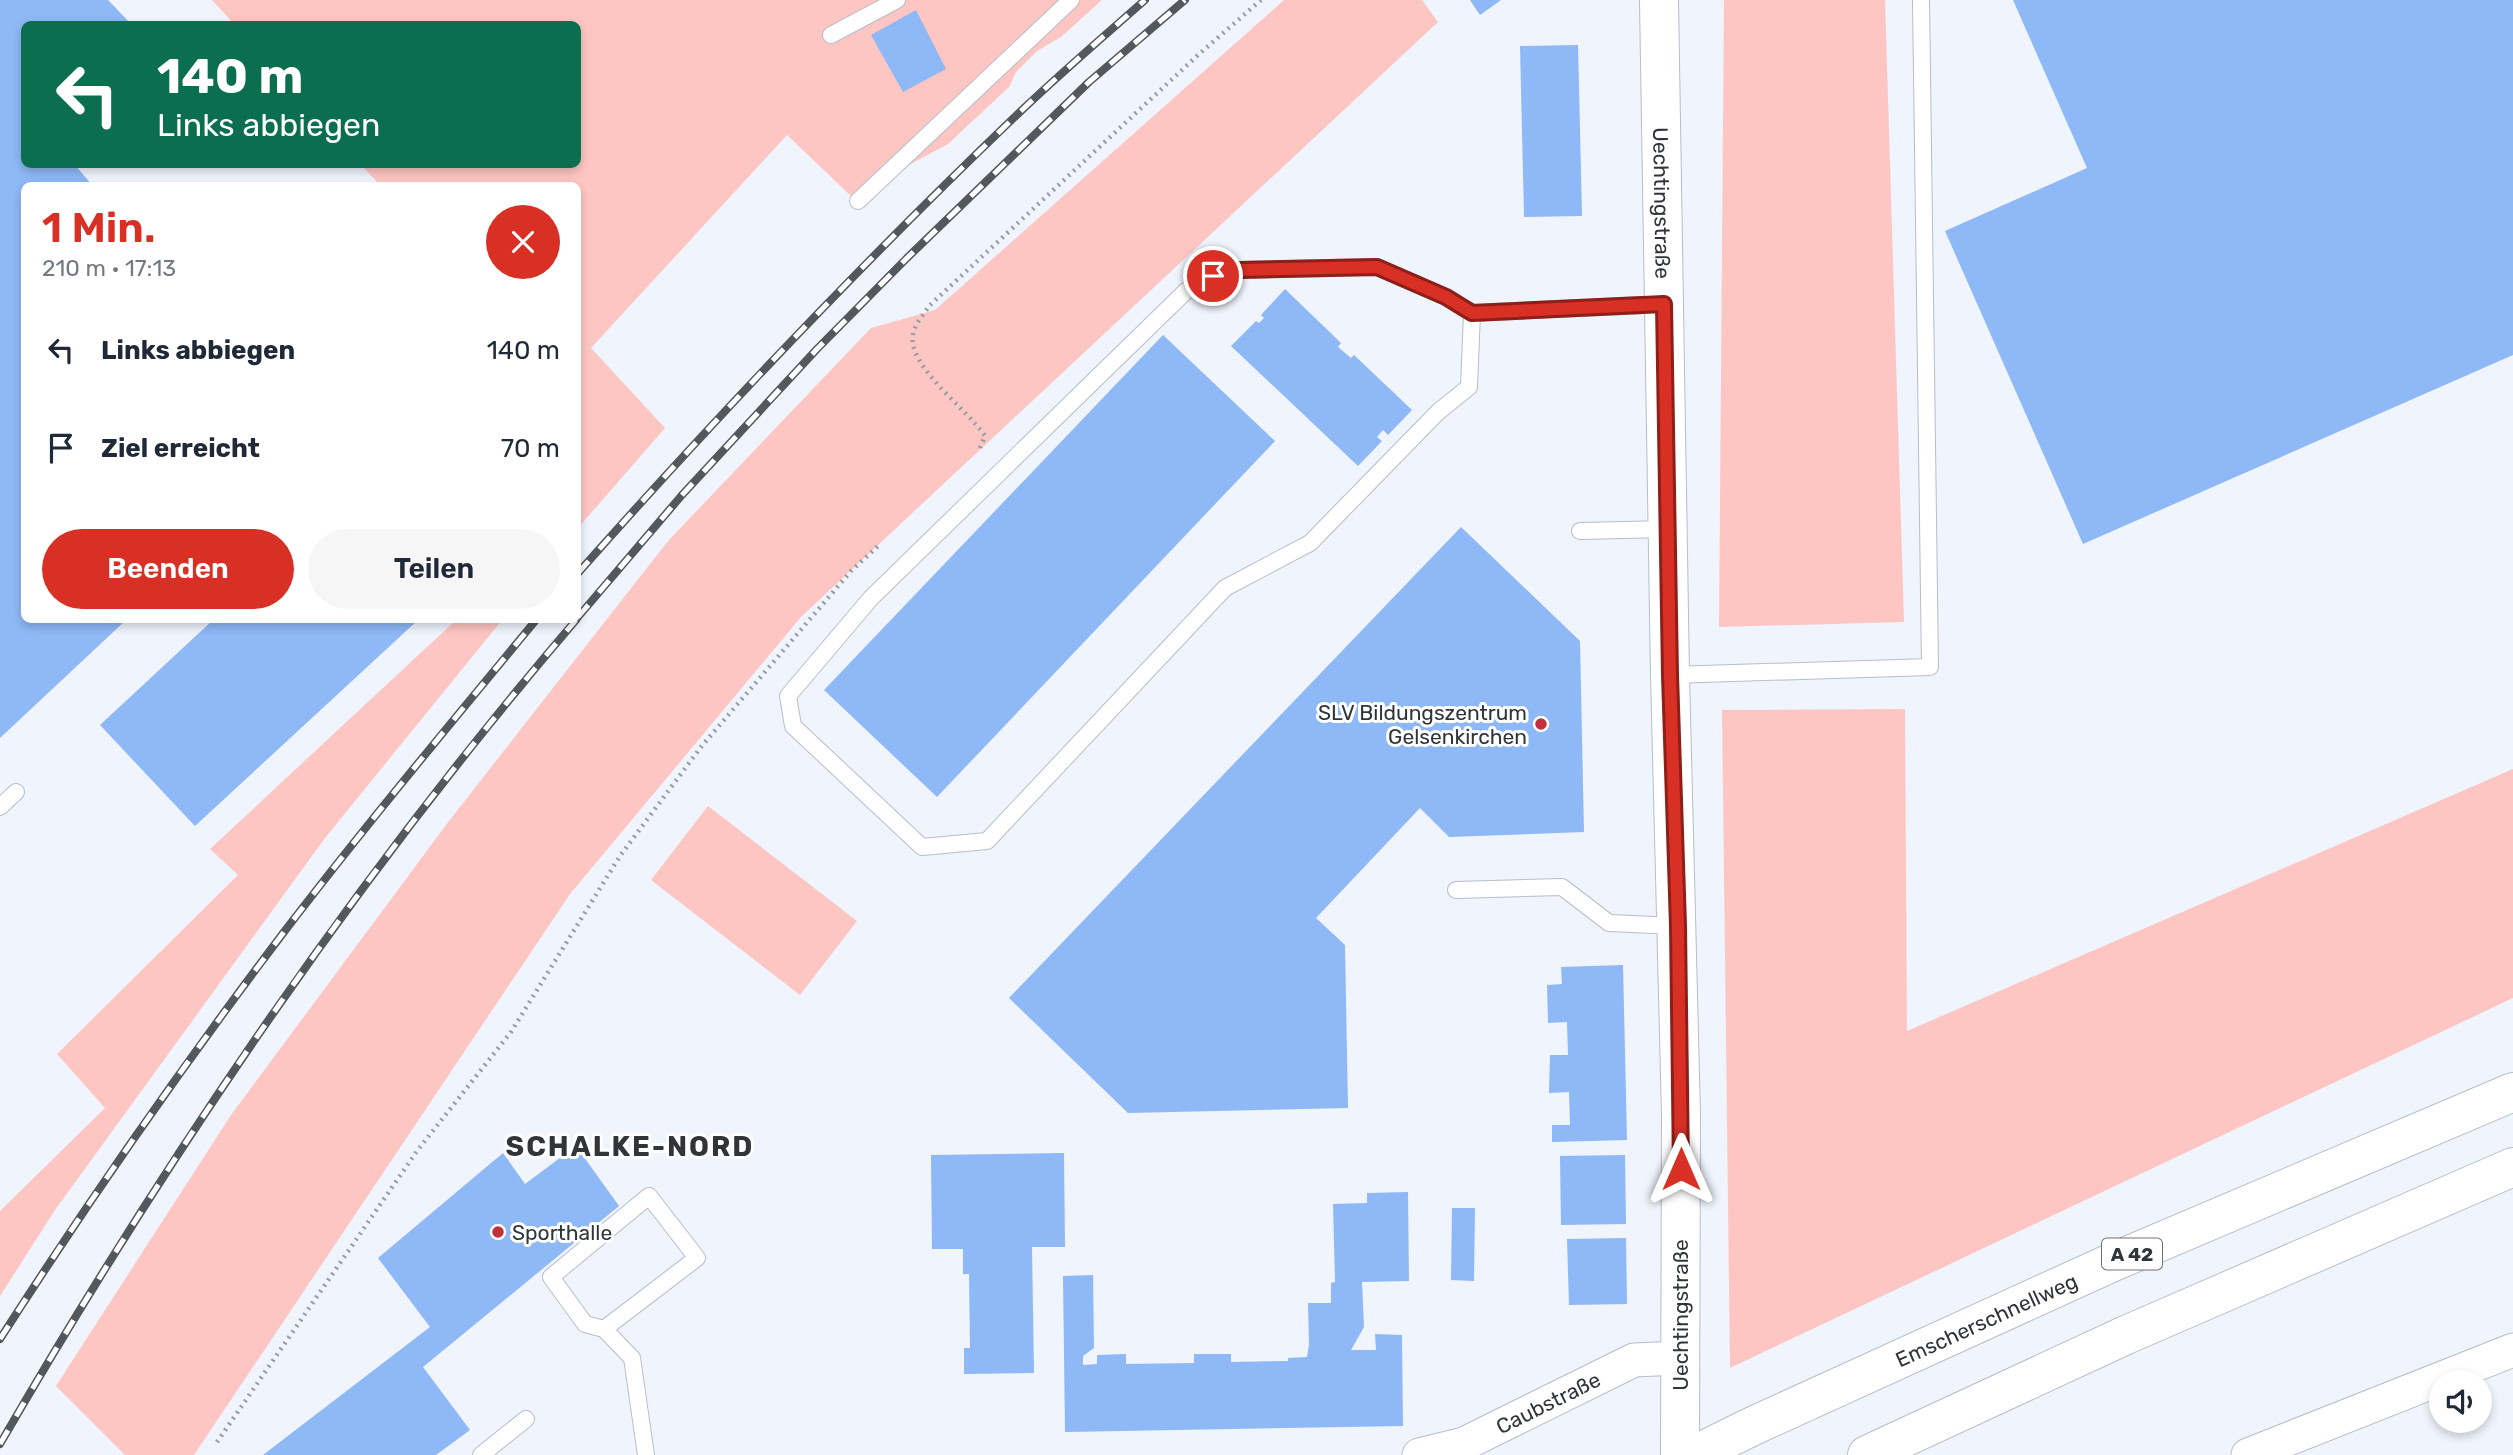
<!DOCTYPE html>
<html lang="de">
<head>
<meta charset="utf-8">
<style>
	:root { --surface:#fff; --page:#f6f6f7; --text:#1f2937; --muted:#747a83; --accent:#d93025 }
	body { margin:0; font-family:Rubik,sans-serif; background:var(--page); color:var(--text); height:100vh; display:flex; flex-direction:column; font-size:26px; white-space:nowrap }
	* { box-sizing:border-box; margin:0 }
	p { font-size:23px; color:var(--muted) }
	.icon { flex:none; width:38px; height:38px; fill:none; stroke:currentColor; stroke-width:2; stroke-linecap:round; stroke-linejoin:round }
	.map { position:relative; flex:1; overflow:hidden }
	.details { position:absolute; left:21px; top:182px; width:560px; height:441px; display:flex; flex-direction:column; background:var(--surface); border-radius:10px; box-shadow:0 4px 10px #0003 }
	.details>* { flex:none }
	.hud { position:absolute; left:21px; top:21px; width:560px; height:147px; border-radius:10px; box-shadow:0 4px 10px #0003; background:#0b6e4f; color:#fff; overflow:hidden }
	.tools { position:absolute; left:2429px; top:1370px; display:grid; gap:14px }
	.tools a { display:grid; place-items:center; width:63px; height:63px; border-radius:50%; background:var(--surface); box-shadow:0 4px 10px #0003; font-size:35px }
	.pin { position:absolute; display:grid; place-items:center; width:60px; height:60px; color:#fff; margin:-30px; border:4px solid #fff; border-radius:50%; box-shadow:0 2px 7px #0007 }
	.me { position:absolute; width:77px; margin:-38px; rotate:0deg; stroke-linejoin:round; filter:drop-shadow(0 0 5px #0008) }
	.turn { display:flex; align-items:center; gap:24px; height:147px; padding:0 21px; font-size:32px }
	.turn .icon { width:91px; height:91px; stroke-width:2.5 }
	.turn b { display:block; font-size:49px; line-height:60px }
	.round { display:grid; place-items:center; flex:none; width:74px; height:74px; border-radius:37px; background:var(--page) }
	.summary { display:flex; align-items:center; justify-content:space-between; height:119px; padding:0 21px }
	h1 { font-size:42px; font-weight:600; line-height:52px; color:var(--accent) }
	.cta { display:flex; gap:14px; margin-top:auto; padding:14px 21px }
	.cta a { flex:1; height:80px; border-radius:42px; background:var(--accent); color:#fff; font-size:28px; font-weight:600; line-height:80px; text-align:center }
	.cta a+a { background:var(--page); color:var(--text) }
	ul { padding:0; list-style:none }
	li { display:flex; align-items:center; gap:21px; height:98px; padding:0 21px }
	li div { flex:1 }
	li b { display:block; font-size:26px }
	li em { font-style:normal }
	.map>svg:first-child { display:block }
	.green { fill:#fdc6c3 }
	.building { fill:#8eb8f6 }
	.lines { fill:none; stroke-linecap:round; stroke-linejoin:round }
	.lane-casing { stroke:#b6becb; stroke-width:18 }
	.street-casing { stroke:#b6becb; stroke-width:35 }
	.secondary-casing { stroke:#b6becb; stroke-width:40 }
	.highway-casing { stroke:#b6becb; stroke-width:40 }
	.path { stroke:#979ca3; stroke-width:4.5; stroke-dasharray:2 5; stroke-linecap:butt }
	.lane { stroke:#fff; stroke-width:16 }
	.street { stroke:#fff; stroke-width:33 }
	.secondary { stroke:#fff; stroke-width:38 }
	.highway { stroke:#fff; stroke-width:38 }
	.rail-casing { stroke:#53585d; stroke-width:8 }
	.rail { stroke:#fff; stroke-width:5; stroke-dasharray:16; stroke-linecap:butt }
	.route-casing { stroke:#8d1f18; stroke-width:18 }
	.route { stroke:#d93025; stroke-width:12 }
	.poi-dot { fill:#c1313c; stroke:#fff; stroke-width:2.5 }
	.labels { text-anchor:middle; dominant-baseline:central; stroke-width:6; stroke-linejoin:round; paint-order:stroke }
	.shield { fill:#fff; stroke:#6f7275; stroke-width:2 }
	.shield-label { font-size:19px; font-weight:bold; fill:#31353a }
	.street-label { font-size:21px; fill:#31353a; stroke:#fff }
	.poi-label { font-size:21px; fill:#31353a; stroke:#fff; text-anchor:end }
	.district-label { font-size:28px; font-weight:bold; letter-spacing:2px; fill:#31353a; stroke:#fff }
</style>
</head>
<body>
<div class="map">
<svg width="2513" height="1455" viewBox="0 0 2513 1455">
	<rect width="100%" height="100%" fill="#eff4fd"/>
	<g class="green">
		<path d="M 212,0 L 1102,0 L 1061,37 L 1037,51 L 1016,72 L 1009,87 L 948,144 L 851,196 L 787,135 L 591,348 L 665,428 L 578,528 L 578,186 L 380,185 L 361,165 L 578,164 L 578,24 L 234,24 Z"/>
		<path d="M 1284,0 L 1422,0 L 1438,22 L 801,617 L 570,894 L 194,1455 L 125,1455 L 56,1386 L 231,1115 L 449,821 L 668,541 L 871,328 L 935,310 Z"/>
		<path d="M 1724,0 L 1885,0 L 1904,622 L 1719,627 Z"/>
		<path d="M 456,620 L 502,620 L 325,838 L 55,1210 L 0,1296 L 0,1211 L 105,1108 L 57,1054 L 238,875 L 210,849 Z"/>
		<path d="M 1905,709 L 1907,1031 L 2513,769 L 2513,998 L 1730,1368 L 1722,710 Z"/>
		<path d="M 708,806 L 857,921 L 800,995 L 651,880 Z"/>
	</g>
	<g class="building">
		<path d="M 0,0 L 108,0 L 131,24 L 24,24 L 24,164 L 74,164 L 93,186 L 24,186 L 24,620 L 126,620 L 0,738 Z"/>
		<path d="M 1470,0 L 1501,0 L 1480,15 Z"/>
		<path d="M 2013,0 L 2513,0 L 2513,355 L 2083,544 L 1945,231 L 2087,168 Z"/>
		<path d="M 916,10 L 946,69 L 903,92 L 871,35 Z"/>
		<path d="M 1578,45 L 1582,216 L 1524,217 L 1520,46 Z"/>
		<path d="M 1285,289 L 1341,343 L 1338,347 L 1351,358 L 1354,355 L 1412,410 L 1388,435 L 1383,430 L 1377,437 L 1382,441 L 1358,466 L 1231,346 L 1256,321 L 1259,323 L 1264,318 L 1261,315 Z"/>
		<path d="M 1163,335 L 1275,441 L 937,797 L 824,690 Z"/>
		<path d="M 1461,527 L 1580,641 L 1584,832 L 1449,837 L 1420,808 L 1316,918 L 1345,945 L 1348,1108 L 1128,1113 L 1009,998 Z"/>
		<path d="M 213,620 L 418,620 L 195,826 L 100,725 Z"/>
		<path d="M 1623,965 L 1627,1140 L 1552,1142 L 1552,1125 L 1570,1125 L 1569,1092 L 1549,1093 L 1550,1055 L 1568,1055 L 1567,1022 L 1548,1023 L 1547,985 L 1562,984 L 1561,967 Z"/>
		<path d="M 576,1146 L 619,1206 L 423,1367 L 470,1430 L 436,1455 L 263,1455 L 430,1327 L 378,1258 L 503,1153 L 525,1184 Z"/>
		<path d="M 1064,1153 L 1065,1247 L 1032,1247 L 1034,1373 L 964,1374 L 964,1348 L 970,1348 L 969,1274 L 963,1274 L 963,1249 L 932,1249 L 931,1155 Z"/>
		<path d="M 1625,1155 L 1626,1224 L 1561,1225 L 1560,1156 Z"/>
		<path d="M 1408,1192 L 1409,1281 L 1362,1282 L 1364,1327 L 1351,1350 L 1376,1350 L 1375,1334 L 1402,1335 L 1403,1426 L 1065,1432 L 1063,1276 L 1093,1275 L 1094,1348 L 1083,1356 L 1083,1365 L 1097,1364 L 1097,1355 L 1126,1354 L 1126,1364 L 1194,1363 L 1194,1354 L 1231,1354 L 1231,1362 L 1288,1361 L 1288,1358 L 1307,1357 L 1309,1344 L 1308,1303 L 1331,1303 L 1331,1283 L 1335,1282 L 1333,1204 L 1367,1203 L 1367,1193 Z"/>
		<path d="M 1452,1208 L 1475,1208 L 1474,1281 L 1451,1280 Z"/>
		<path d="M 1626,1238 L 1627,1304 L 1569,1305 L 1567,1239 Z"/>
	</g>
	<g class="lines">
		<g class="lane-casing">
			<g id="lane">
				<path d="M 831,35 L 897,0"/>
				<path d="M 858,201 L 1071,0"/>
				<path d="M 1472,313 L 1469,387 L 1438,412 L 1310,543 L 1225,588 L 987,841 L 922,847 L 793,726 L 788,696 L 871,598 L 1186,291 L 1213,276 L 1240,270 L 1377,267 L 1446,297 L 1472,313 L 1664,304"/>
				<path d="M 1580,531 L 1667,529"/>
				<path d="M 1670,675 L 1930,667 L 1921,0"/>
				<path d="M 0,807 L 16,792"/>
				<path d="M 1456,890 L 1562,887 L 1609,923 L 1676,926"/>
				<path d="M 604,1329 L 697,1258 L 649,1196 L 551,1277 L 585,1324 L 604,1329 L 632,1358 L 646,1455"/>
				<path d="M 481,1455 L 526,1419"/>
			</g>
		</g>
		<g class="street-casing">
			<g id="street">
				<path id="s1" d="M 1419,1455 L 1464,1444 L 1634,1360 L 1679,1358"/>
				<path d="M 2248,1455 L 2513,1350"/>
			</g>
		</g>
		<g class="secondary-casing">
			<g id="secondary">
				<path id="s2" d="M 1659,0 L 1670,675 L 1681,1115 L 1680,1455"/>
			</g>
		</g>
		<g class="highway-casing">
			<g id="highway">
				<path id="s3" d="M 1694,1455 L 1755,1425 L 2113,1262 L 2513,1092"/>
				<path d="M 1867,1455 L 2126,1335 L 2513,1167"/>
			</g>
		</g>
		<g class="path">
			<path d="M 980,448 L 985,436 C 968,410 907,366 913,335 C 914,325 924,314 929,306 L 1198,55 L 1261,0"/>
			<path d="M 217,1442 L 417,1151 L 511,1032 L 620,856 L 701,747 L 851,571 L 878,546"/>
		</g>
		<use href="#lane" class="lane"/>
		<use href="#street" class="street"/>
		<use href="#secondary" class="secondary"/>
		<use href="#highway" class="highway"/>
		<g class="rail-casing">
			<g id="rail">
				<path d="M 578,573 C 720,413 867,258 1022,110 C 1062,72 1104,36 1145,0"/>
				<path d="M 578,617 L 682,495 L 817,349 L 907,258 L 1089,82 L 1185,0"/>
				<path d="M 0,1339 C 89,1200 184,1064 284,932 C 365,826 451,723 536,620"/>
				<path d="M 0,1444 C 168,1154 358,875 576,620"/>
			</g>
		</g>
		<use href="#rail" class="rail"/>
	</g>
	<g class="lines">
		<g class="route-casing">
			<path id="route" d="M 1213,276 L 1240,270 L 1377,267 L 1446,297 L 1472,313 L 1664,304 L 1670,675 L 1678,926 L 1681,1169"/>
		</g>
		<use href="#route" class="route"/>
	</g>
	<g class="poi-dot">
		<circle cx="1541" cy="724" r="7"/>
		<circle cx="498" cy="1232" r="7"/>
	</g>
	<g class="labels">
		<rect class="shield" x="2102" y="1238.5" width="60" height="31" rx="5"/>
		<g class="shield-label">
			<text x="2132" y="1254">A 42</text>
		</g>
		<g class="street-label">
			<text stroke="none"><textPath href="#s2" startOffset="203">Uechtingstraße</textPath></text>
			<text transform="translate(1680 1315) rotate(-90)">Uechtingstraße</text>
			<text stroke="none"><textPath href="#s3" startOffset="322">Emscherschnellweg</textPath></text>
			<text stroke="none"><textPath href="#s1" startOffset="140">Caubstraße</textPath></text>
		</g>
		<g class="poi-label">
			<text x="1527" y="712">SLV Bildungszentrum<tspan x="1527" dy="24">Gelsenkirchen</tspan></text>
			<text x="512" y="1232" text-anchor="start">Sporthalle</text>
		</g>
		<g class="district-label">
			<text x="630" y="1146">SCHALKE-NORD</text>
		</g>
	</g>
</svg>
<div class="tools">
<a><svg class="icon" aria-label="sound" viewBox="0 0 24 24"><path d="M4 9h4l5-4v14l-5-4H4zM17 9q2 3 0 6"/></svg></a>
</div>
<div class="pin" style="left:1213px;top:276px;background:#d93025"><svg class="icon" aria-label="arrive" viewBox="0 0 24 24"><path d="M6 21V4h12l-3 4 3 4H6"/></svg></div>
<svg class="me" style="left:1681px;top:1169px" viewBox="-20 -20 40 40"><path d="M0-17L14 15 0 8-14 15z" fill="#d93025" stroke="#fff" stroke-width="4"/></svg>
<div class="hud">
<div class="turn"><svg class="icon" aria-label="left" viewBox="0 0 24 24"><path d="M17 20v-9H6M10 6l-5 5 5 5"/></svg><div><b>140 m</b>Links abbiegen</div></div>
</div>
<section class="details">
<div class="summary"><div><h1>1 Min.</h1><p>210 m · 17:13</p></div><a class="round" style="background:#d93025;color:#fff"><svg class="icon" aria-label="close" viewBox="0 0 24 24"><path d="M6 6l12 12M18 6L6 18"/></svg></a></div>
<ul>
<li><svg class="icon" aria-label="left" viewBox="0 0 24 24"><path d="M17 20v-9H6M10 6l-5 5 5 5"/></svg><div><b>Links abbiegen</b></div><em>140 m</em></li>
<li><svg class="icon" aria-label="arrive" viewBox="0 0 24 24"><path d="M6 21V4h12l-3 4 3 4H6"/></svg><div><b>Ziel erreicht</b></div><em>70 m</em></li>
</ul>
<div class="cta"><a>Beenden</a><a>Teilen</a></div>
</section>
</div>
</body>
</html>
